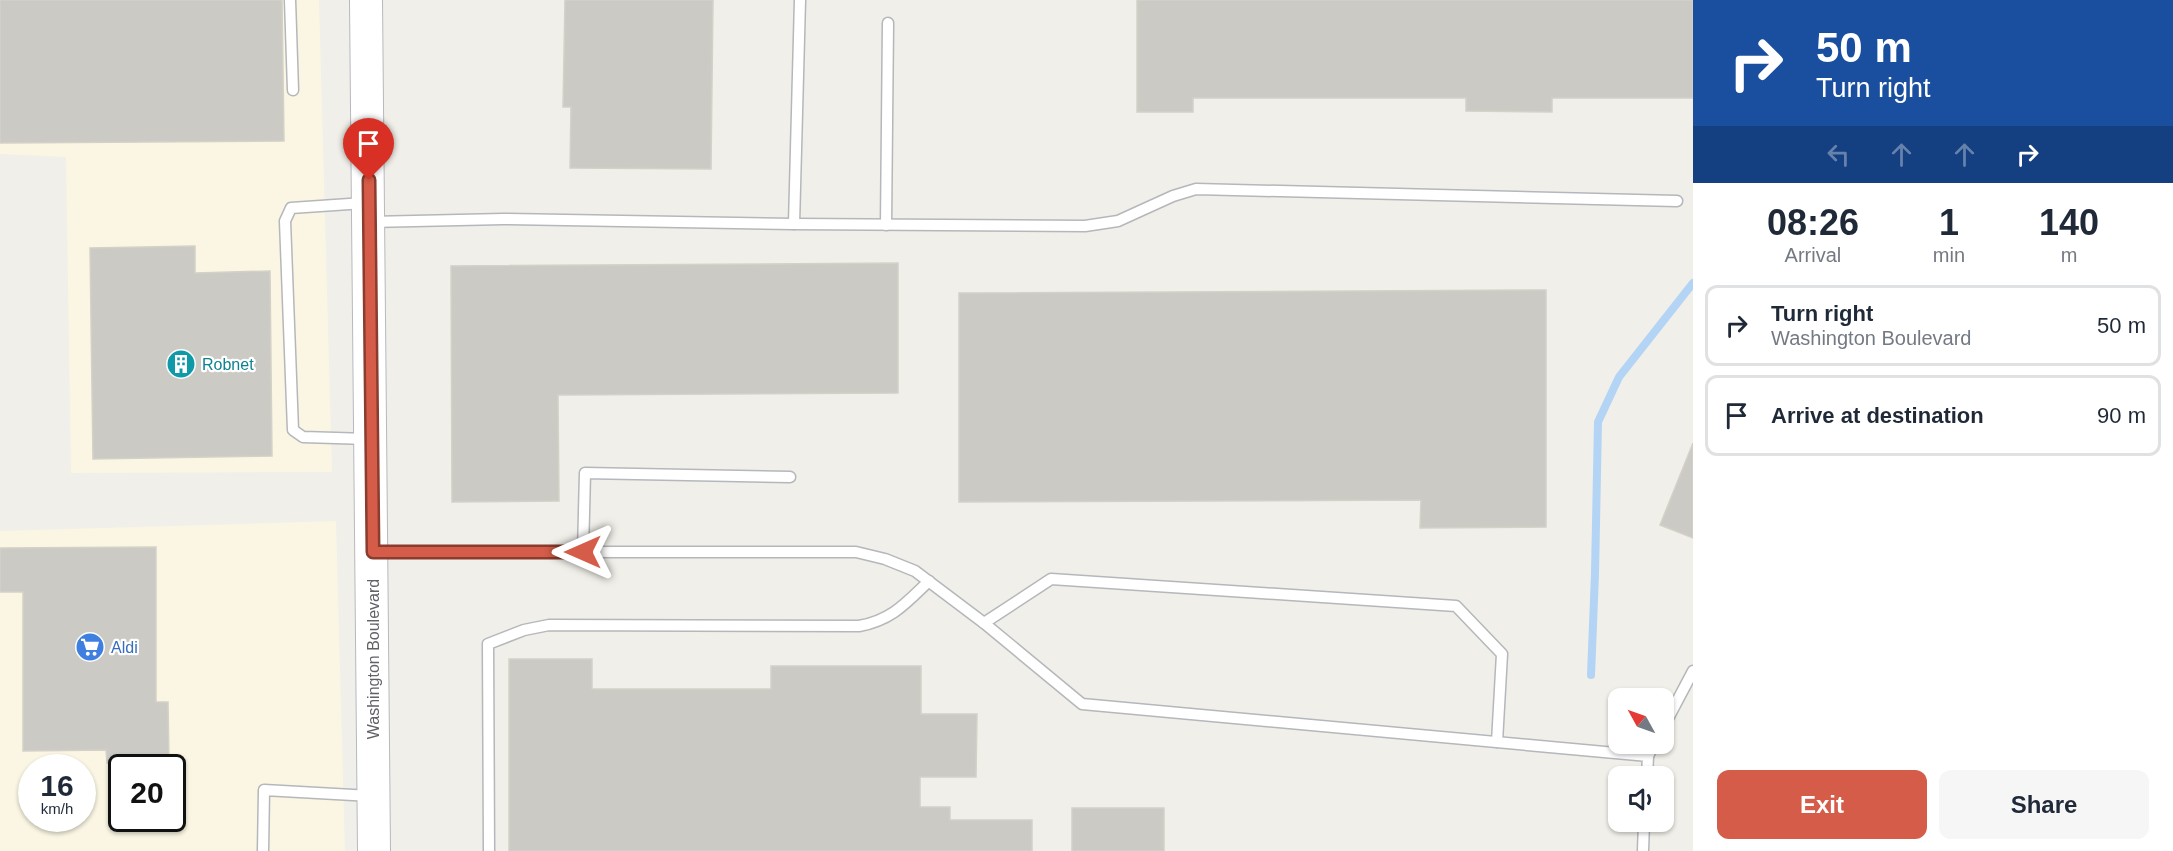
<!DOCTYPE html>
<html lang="en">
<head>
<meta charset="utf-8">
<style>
	:root { --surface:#fff; --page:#f6f6f7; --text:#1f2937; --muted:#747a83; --line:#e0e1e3; --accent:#d55c49 }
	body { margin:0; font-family:Helvetica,sans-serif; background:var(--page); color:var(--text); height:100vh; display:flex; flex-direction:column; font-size:22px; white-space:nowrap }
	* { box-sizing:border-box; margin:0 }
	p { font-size:20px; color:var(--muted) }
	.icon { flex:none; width:33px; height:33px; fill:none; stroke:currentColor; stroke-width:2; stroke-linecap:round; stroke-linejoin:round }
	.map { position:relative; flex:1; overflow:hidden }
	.details { display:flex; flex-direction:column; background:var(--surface); width:480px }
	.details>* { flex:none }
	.top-card { background:#1a4fa0; color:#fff; overflow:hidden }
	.needle { width:39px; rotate:310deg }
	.buttons { position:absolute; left:1608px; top:688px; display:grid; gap:12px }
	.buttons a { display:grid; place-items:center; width:66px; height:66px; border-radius:12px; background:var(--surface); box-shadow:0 2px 4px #0004; font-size:30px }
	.speed { position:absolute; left:18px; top:754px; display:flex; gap:12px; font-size:30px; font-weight:700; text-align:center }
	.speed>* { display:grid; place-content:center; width:78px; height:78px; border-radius:50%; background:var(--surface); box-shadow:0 2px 4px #0004; line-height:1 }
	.speed small { font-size:15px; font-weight:400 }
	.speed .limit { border:3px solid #111; border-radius:9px; background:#fff; color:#111 }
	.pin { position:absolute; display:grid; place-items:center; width:51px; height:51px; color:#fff; margin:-62px -26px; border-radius:50% 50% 50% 0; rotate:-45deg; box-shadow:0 0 6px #0007 }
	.pin .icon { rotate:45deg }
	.me { position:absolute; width:66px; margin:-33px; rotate:270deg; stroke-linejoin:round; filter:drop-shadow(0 0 4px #0008) }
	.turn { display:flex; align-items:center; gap:21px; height:126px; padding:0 24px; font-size:27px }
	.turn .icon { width:78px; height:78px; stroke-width:2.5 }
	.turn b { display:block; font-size:42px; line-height:51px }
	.lanes { display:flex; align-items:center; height:57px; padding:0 24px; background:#0003; justify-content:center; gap:30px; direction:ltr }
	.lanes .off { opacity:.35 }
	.eta { display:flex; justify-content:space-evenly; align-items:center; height:102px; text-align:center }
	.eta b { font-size:36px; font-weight:600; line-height:42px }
	.action { display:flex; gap:12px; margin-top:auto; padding:12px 24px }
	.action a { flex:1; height:69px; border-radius:12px; background:var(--accent); color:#fff; font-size:24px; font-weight:600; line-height:69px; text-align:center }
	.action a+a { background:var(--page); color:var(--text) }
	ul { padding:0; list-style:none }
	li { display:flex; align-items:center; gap:18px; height:81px; margin:0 12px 9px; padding:0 12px; border:3px solid var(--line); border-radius:12px }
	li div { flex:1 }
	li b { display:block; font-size:22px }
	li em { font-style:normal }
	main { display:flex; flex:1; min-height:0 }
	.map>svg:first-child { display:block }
	.commercial { fill:#faf6e3; fill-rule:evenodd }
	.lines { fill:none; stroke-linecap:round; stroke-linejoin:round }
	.stream { stroke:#b3d4f5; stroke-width:8 }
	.building { fill:#cbcac5; stroke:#d4d1c7; stroke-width:1.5 }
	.lane-casing { stroke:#b5b7bb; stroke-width:13 }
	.secondary-casing { stroke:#b7b9be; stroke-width:34 }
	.lane { stroke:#fff; stroke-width:10 }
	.secondary { stroke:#fff; stroke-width:32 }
	.route-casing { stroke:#8a3c2f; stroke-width:15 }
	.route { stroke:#d55c49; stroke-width:10 }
	.labels { text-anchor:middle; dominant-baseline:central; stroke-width:4.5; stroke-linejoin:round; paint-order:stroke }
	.culture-label { font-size:16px; fill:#0d838f; stroke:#fff; text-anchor:start }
	.shop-label { font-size:16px; fill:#366cbe; stroke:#fff; text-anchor:start }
	.street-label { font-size:16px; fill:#606267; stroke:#fff }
</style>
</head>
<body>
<main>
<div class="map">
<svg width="1693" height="851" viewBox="0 0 1693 851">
	<rect width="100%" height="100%" fill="#f0efe9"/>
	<g class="commercial">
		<path d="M 0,0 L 319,0 L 332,472 L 71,473 L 66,157 L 0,154 Z"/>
		<path d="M 336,521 L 345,851 L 0,851 L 0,531 ZM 32,768 L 82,768 L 82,819 L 32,819 ZM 122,768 L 172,768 L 172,819 L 122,819 Z"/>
	</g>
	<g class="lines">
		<path class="stream" d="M 1591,675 L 1595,574 L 1598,422 L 1619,377 L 1693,283"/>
	</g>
	<g class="building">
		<path d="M 0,0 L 282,0 L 284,141 L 0,143 Z"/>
		<path d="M 565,0 L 713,0 L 711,169 L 570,168 L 571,107 L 563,107 Z"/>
		<path d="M 1137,0 L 1693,0 L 1693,98 L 1552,98 L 1552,112 L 1466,111 L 1466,98 L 1193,98 L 1193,112 L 1137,112 Z"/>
		<path d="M 195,246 L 195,273 L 270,271 L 272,456 L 93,459 L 90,248 Z"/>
		<path d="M 898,263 L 898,393 L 558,395 L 559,501 L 452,502 L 451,266 Z"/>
		<path d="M 1546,290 L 1546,527 L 1420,528 L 1421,500 L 959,502 L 959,293 Z"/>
		<path d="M 1693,443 L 1693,538 L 1660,525 Z"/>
		<path d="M 156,547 L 156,702 L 168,702 L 169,762 L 107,763 L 106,750 L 23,751 L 23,592 L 0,592 L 0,548 Z"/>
		<path d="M 509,659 L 592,659 L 592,689 L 771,689 L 771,666 L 921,666 L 921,714 L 977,714 L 976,777 L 920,777 L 920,807 L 950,807 L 950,820 L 1032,820 L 1032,851 L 509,851 Z"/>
		<rect x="1072" y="808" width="92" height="43"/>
	</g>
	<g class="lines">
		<g class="lane-casing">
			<g id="lane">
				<path d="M 290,0 L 293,90"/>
				<path d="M 364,203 L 291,208 L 285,221 L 293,430 L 303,437 L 368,439"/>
				<path d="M 370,222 L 503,219 L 794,224 L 1085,226 L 1118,221 L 1173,196 L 1196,189 L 1677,201"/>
				<path d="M 794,224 L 800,0"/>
				<path d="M 886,225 L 888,23"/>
				<path d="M 373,552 L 856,552 L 885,559 L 915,571 L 984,623 L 1082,704 L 1648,756 L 1647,777"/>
				<path d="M 583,552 L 585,473 L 790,477"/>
				<path d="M 984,623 L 1051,579 L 1456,606 L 1502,654 L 1497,742"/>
				<path d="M 1664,726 L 1693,671"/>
				<path d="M 1648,756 L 1654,744"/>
				<path d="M 263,851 L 264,790 L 371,796"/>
				<path d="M 489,851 L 488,644 L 524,630 L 549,625 L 859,626 C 892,620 906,603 929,581"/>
				<path d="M 1643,851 L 1644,822"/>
			</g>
		</g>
		<g class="secondary-casing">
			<path id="secondary" d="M 366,0 L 374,851"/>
		</g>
		<use href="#lane" class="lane"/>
		<use href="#secondary" class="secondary"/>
	</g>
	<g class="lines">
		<g class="route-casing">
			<path id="route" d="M 369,180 L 373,552 L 583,552"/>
		</g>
		<use href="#route" class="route"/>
	</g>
	<defs>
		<g id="building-disc" transform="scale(1.5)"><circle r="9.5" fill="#0f9aa8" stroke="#fff"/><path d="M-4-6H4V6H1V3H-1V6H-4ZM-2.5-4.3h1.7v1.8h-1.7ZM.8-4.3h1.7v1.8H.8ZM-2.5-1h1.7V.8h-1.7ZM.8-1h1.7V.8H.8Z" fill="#fff"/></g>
		<g id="supermarket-disc" transform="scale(1.5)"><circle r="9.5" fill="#3f7fe0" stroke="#fff"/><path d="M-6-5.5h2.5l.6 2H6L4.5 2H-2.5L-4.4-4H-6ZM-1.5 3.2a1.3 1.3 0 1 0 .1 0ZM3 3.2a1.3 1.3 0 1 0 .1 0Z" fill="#fff"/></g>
	</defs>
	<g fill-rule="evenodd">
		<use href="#building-disc" x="181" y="364"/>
		<use href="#supermarket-disc" x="90" y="647"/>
	</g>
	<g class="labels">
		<g class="culture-label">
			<text x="202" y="364">Robnet</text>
		</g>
		<g class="shop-label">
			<text x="111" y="647">Aldi</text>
		</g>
		<g class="street-label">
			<text transform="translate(373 659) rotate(-90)">Washington Boulevard</text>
		</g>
	</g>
</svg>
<div class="buttons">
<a><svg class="needle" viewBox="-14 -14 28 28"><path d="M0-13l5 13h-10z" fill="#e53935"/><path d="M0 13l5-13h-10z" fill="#747a83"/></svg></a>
<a><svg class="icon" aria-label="sound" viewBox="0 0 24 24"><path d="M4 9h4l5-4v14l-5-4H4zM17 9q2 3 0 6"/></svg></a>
</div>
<div class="speed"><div>16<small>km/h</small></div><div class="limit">20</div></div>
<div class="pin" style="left:369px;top:180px;background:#d93025"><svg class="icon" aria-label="arrive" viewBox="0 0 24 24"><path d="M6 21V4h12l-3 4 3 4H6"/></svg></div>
<svg class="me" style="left:583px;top:552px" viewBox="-20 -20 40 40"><path d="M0-17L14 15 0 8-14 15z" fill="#d55c49" stroke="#fff" stroke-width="4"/></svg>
</div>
<section class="details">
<div class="top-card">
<div class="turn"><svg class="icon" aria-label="right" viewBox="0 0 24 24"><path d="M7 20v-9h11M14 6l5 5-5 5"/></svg><div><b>50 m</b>Turn right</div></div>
<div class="lanes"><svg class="icon off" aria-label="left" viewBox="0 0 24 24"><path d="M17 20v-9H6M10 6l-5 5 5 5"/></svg><svg class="icon off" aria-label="ahead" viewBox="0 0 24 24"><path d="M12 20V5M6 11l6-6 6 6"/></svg><svg class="icon off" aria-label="ahead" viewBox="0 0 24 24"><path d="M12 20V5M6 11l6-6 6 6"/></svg><svg class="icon" aria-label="right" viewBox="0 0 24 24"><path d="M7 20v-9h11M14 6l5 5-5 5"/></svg></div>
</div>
<div class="eta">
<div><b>08:26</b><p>Arrival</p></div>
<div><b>1</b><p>min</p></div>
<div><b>140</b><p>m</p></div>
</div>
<ul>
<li><svg class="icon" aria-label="right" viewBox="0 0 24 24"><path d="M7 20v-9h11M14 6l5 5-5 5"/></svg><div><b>Turn right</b><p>Washington Boulevard</p></div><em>50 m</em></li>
<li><svg class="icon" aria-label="arrive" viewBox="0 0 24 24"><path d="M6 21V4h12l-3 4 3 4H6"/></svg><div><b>Arrive at destination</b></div><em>90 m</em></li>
</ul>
<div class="action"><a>Exit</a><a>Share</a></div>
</section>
</main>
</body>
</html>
